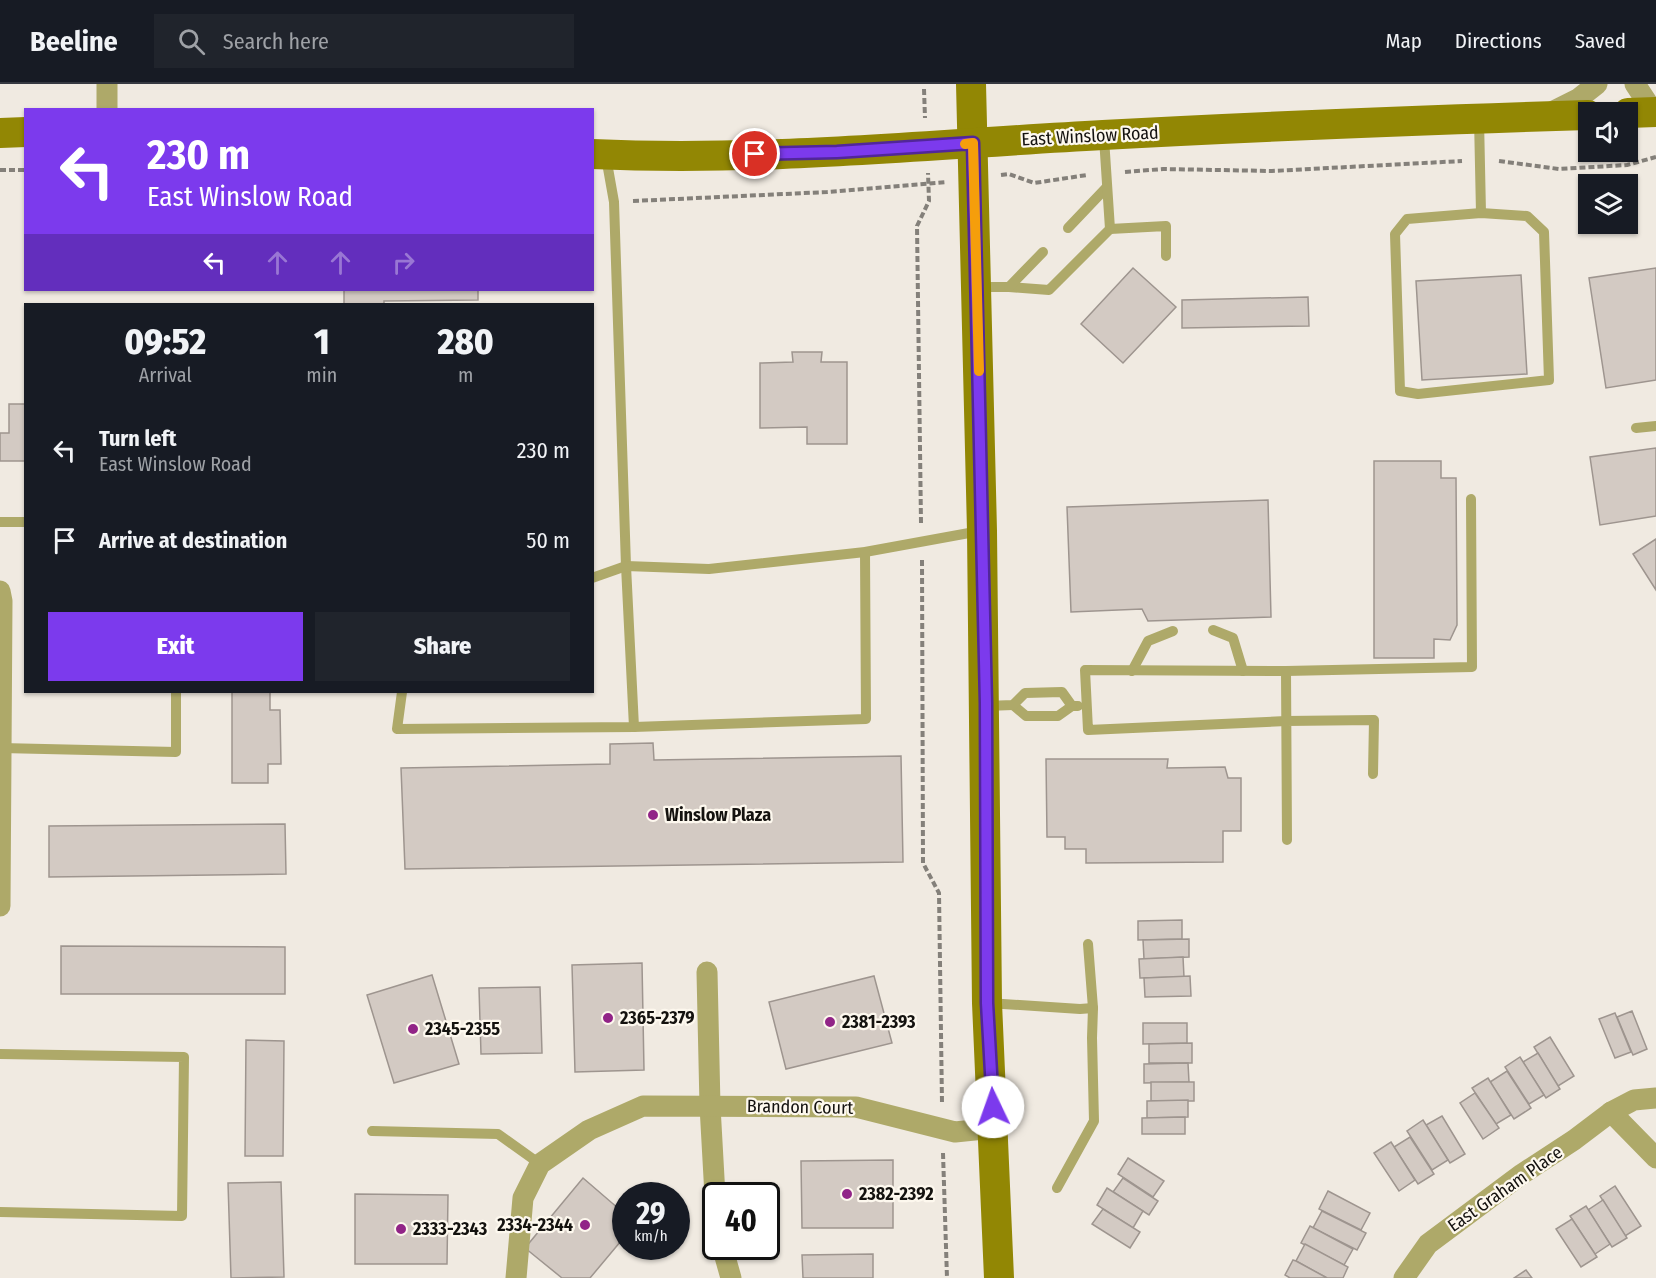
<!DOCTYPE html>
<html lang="en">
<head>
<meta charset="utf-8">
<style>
	:root { --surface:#171b24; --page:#20242c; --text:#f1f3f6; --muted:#9ea1a6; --line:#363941; --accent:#7c3aed }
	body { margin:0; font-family:"Fira Sans Condensed",sans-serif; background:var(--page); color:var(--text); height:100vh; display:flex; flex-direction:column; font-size:22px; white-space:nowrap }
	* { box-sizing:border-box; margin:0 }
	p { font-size:20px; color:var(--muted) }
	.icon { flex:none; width:33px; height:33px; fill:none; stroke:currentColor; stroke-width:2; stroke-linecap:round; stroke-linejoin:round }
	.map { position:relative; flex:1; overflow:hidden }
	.details { position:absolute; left:24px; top:219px; width:570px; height:390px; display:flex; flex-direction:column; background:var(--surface); border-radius:0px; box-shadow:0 2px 4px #0004 }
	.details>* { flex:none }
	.banner { position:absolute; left:24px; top:24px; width:570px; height:183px; border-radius:0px; box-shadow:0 2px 4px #0004; background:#7c3aed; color:#fff; overflow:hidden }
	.fabs { position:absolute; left:1578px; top:18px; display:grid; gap:12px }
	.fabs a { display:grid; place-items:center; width:60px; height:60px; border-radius:0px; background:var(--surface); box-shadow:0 2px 4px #0004; font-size:30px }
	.speed { position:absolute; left:612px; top:1098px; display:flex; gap:12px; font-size:30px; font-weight:700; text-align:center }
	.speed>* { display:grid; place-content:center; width:78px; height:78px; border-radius:50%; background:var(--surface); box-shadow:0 2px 4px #0004; line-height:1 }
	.speed small { font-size:15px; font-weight:400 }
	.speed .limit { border:3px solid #111; border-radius:9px; background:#fff; color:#111 }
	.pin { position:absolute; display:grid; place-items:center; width:51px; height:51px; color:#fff; margin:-26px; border:3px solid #fff; border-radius:50%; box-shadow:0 2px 6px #0007 }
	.me { position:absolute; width:66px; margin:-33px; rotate:357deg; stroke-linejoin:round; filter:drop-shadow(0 0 4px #0008) }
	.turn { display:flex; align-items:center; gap:21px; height:126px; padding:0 24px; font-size:27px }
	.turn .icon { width:78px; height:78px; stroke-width:2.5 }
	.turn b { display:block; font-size:42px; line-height:51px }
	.lanes { display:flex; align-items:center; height:57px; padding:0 24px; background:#0003; justify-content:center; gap:30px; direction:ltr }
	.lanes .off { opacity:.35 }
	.eta { display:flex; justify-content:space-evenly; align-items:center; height:102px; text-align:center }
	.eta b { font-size:36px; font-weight:800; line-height:42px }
	.action { display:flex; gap:12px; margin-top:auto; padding:12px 24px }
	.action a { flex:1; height:69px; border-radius:0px; background:var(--accent); color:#fff; font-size:24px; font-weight:800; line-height:69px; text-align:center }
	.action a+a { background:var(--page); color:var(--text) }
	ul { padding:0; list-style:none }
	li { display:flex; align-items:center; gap:18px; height:90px; padding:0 24px }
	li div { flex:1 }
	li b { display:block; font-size:22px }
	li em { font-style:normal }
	header { display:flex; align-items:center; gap:36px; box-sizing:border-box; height:84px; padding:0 30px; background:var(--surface); border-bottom:2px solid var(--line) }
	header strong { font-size:28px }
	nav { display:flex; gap:33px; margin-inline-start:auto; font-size:21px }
	.search { width:420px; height:54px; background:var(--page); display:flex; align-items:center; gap:15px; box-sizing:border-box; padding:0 21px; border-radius:0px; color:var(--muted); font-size:22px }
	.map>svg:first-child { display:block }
	.building { fill:#d3cac3; stroke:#9e958f; stroke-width:1.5 }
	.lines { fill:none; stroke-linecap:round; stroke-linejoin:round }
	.path { stroke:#84807a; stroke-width:4; stroke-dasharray:6 3; stroke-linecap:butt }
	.lane { stroke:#aea969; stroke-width:10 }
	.street { stroke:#aea969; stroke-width:21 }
	.secondary { stroke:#928704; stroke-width:30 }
	.route-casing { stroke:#51269a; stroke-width:15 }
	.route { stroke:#7c3aed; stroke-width:10 }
	.slow { stroke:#f59e0b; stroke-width:10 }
	.poi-dot { fill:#912487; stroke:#fdf8ee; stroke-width:2 }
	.labels { text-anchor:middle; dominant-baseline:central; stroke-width:4.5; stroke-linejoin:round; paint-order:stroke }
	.street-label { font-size:18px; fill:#14120f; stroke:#fdf8ee }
	.poi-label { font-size:18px; font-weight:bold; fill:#14120f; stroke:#fdf8ee; text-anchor:start }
</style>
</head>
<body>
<header>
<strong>Beeline</strong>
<div class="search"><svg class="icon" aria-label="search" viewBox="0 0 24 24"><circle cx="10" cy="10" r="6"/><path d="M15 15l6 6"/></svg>Search here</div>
<nav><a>Map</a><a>Directions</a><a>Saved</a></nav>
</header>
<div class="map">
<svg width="1656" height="1194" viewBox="0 0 1656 1194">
	<rect width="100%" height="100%" fill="#f0eae1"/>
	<g class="building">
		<path d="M 1133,184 L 1176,223 L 1123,279 L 1081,240 Z"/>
		<path d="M 1656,184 L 1656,296 L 1606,304 L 1589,194 Z"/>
		<path d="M 1521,191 L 1527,290 L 1422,296 L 1416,197 Z"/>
		<path d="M 344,206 L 478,206 L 478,216 L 384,217 L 384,220 L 344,220 Z"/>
		<path d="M 1308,213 L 1309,242 L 1182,244 L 1182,216 Z"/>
		<path d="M 792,268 L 822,268 L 821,278 L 847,278 L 847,360 L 807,360 L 807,343 L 760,344 L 760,279 L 793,278 Z"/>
		<path d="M 9,320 L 26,320 L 26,377 L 0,377 L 0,349 L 9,349 Z"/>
		<path d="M 1656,364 L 1656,432 L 1600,441 L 1590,373 Z"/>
		<path d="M 1374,377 L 1441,377 L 1441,394 L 1456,394 L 1457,541 L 1450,556 L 1434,555 L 1434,574 L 1374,574 Z"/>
		<path d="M 1268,416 L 1271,533 L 1148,537 L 1142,525 L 1071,528 L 1067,423 Z"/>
		<path d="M 1656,455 L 1656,506 L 1633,470 Z"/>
		<path d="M 232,608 L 270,608 L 270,626 L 280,626 L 281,680 L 268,680 L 268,699 L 232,699 Z"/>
		<path d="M 653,659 L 654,676 L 901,672 L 903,778 L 405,785 L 401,684 L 610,680 L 610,660 Z"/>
		<path d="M 1046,675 L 1168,675 L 1167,684 L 1225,683 L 1228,694 L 1241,694 L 1241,747 L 1223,747 L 1223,778 L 1086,779 L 1086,765 L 1065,765 L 1065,753 L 1047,753 Z"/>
		<path d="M 285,740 L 286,790 L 49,793 L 49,742 Z"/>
		<path d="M 1182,836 L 1182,855 L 1138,856 L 1138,837 Z"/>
		<path d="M 1189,855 L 1189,873 L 1144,875 L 1143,856 Z"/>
		<path d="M 61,862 L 285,863 L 285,910 L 61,910 Z"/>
		<path d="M 1183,873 L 1184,893 L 1140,894 L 1139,875 Z"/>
		<path d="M 642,879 L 644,986 L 575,988 L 572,881 Z"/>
		<path d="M 432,891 L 459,980 L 394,999 L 367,911 Z"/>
		<path d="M 874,892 L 892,959 L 786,985 L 769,918 Z"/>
		<path d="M 1190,892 L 1191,912 L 1145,913 L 1144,894 Z"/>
		<path d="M 540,903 L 542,969 L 481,970 L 479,904 Z"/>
		<path d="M 1632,927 L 1647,965 L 1633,971 L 1617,933 Z"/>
		<path d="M 1615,929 L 1631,968 L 1615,974 L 1599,935 Z"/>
		<path d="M 1143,939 L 1187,939 L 1187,959 L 1143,960 Z"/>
		<path d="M 1550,953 L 1574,992 L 1558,1002 L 1534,963 Z"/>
		<path d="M 246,956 L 284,957 L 283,1072 L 245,1072 Z"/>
		<path d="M 1192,959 L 1192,979 L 1149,979 L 1149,960 Z"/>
		<path d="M 1538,969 L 1560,1005 L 1546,1014 L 1523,978 Z"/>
		<path d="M 1520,973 L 1544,1011 L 1529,1020 L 1505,983 Z"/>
		<path d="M 1188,979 L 1189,998 L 1144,999 L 1144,980 Z"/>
		<path d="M 1507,987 L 1531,1024 L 1514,1035 L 1490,998 Z"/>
		<path d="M 1488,994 L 1511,1031 L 1496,1040 L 1472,1004 Z"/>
		<rect x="1151" y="998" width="43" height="19"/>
		<path d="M 1475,1009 L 1499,1044 L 1483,1055 L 1460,1019 Z"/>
		<path d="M 1188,1016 L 1188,1033 L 1147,1034 L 1147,1017 Z"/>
		<path d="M 1442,1032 L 1465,1070 L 1450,1079 L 1426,1041 Z"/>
		<path d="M 1185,1033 L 1185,1050 L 1142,1050 L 1142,1034 Z"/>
		<path d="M 1423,1036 L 1448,1076 L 1432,1086 L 1407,1047 Z"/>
		<path d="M 1410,1053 L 1434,1090 L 1418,1100 L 1394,1063 Z"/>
		<path d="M 1391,1058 L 1415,1096 L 1399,1107 L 1374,1069 Z"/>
		<path d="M 1128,1074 L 1164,1097 L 1153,1113 L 1118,1090 Z"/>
		<path d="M 893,1076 L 893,1144 L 802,1144 L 801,1077 Z"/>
		<path d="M 583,1094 L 626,1131 L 626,1151 L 590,1194 L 562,1194 L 525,1164 Z"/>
		<path d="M 1123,1094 L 1158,1117 L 1149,1131 L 1113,1108 Z"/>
		<path d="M 281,1098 L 284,1193 L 231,1194 L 228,1099 Z"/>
		<path d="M 1615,1102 L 1641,1142 L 1625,1152 L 1600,1112 Z"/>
		<path d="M 1107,1104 L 1143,1127 L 1133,1144 L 1097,1121 Z"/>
		<path d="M 1328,1107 L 1370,1129 L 1361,1146 L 1319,1125 Z"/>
		<path d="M 355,1110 L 448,1111 L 447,1180 L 355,1180 Z"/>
		<path d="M 1603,1116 L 1627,1154 L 1612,1163 L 1588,1126 Z"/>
		<path d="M 1586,1122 L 1610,1160 L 1595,1170 L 1570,1132 Z"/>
		<path d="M 1103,1125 L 1140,1148 L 1130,1164 L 1092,1140 Z"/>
		<path d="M 1322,1127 L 1366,1149 L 1357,1166 L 1313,1144 Z"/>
		<path d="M 1572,1135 L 1597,1173 L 1581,1183 L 1556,1145 Z"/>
		<path d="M 1310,1142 L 1353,1165 L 1344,1181 L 1301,1159 Z"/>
		<path d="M 1305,1160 L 1348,1183 L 1343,1194 L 1327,1194 L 1296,1177 Z"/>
		<path d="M 873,1170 L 873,1194 L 803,1194 L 802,1171 Z"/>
		<path d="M 1293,1176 L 1296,1177 L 1327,1194 L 1290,1194 L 1285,1191 Z"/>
		<path d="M 1526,1186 L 1532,1194 L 1514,1194 Z"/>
	</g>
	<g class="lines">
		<g class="path">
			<path d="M 924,5 L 925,34"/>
			<path d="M 1499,77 L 1559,85 L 1627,81 L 1656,73"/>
			<path d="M 0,86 L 26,86"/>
			<path d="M 1125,88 L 1163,85 L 1272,87 L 1462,77"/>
			<path d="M 1001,91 L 1009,90 L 1034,99 L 1087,91"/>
			<path d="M 633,117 L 827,108 L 946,98"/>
			<path d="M 921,439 L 917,142 L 929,117 L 928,89"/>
			<path d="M 922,476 L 923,779 L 939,809 L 942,1019"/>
			<path d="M 943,1069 L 947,1194"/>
		</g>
		<g class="lane">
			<path d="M 1479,35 L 1481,129"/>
			<path d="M 606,73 L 614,118 L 626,482 L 634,643"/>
			<path d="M 1481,129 L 1527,132 L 1544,148 L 1549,296 L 1418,310 L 1400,307 L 1395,150 L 1407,135 Z"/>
			<path d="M 1068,144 L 1106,104"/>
			<path d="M 1110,145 L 1166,142 L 1166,172"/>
			<path d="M 979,203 L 1009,203 L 1049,206 L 1110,145 L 1104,54"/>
			<path d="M 1009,203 L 1043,168"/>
			<path d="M 1636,344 L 1656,342"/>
			<path d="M 0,438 L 26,438"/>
			<path d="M 592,494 L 626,482 L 709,485 L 865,468 L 980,447"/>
			<path d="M 1213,546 L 1233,554 L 1243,587"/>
			<path d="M 1132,587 L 1148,557 L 1173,547"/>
			<path d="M 1286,587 L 1472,583 L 1471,415"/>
			<path d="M 402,608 L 397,645 L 634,643 L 866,635 L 865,468"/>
			<path d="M 1013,621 L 1026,632 L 1058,632 L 1072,622 L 1078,622"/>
			<path d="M 986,622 L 1013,621 L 1025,609 L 1062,608 L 1072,622"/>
			<path d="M 1,664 L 176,668 L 176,608"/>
			<path d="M 1287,756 L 1286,587 L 1085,586 L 1088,646 L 1286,637 L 1374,636 L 1373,690"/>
			<path d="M 988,919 L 1080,925 L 1093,924"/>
			<path d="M 0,970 L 184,973 L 182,1132 L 0,1128"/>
			<path d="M 372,1047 L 498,1050 L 540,1080"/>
			<path d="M 1057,1104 L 1094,1037 L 1092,954 L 1093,924 L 1088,860"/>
		</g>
		<g class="street">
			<path d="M 107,0 L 107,26"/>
			<path d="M 1635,0 L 1656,32"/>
			<path d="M 1552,28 L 1578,15 L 1597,0"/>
			<path d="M 0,507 L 2,517 L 0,822"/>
			<path d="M 707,888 L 710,1022 L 716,1130"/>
			<path d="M 1611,1028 L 1656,1074"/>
			<path d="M 722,1162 L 731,1194"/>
			<path d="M 516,1194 L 523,1114 L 540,1080 L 589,1046 L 643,1022 L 856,1023 L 955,1048 L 994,1044"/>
			<path d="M 1404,1194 L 1428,1160 L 1522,1090 L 1574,1056 L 1611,1028 L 1634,1016 L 1656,1014"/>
		</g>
		<g class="secondary">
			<path d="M 971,0 L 982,447 L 987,919 L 999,1194"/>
			<path d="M 1628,29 L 1656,28"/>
			<path d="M 0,49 L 26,48"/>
			<path d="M 592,70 C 763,78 933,60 1103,51 C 1265,42 1427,36 1588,31"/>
		</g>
	</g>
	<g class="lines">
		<g class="route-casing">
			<path id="route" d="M 755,70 L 837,68 L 973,59 L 986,619 L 987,919 L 993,1023"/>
		</g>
		<use href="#route" class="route"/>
		<path class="slow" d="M 965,60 L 973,59 L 979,287"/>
	</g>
	<g class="poi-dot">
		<circle cx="653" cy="731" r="6"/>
		<circle cx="608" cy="934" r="6"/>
		<circle cx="830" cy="938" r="6"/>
		<circle cx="413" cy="945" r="6"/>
		<circle cx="847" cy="1110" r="6"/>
		<circle cx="585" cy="1141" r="6"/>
		<circle cx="401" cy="1145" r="6"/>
	</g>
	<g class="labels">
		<g class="street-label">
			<text transform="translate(1090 52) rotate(-3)">East Winslow Road</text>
			<text transform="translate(800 1023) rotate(1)">Brandon Court</text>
			<text transform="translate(1505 1105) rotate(-35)">East Graham Place</text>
		</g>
		<g class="poi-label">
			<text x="665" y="731">Winslow Plaza</text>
			<text x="620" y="934">2365-2379</text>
			<text x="842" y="938">2381-2393</text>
			<text x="425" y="945">2345-2355</text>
			<text x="859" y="1110">2382-2392</text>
			<text x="573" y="1141" text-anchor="end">2334-2344</text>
			<text x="413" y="1145">2333-2343</text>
		</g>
	</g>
</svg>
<div class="fabs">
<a><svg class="icon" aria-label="sound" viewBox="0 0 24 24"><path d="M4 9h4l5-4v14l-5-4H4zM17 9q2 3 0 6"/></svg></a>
<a><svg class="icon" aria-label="layers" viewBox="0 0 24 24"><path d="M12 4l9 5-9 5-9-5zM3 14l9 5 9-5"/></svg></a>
</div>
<div class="speed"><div>29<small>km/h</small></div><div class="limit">40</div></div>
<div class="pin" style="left:755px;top:70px;background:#d93025"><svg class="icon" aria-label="arrive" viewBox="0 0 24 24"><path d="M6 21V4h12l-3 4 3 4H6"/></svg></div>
<svg class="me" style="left:993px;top:1023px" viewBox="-20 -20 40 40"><circle r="19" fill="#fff"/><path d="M0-13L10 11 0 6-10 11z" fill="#7c3aed"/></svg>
<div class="banner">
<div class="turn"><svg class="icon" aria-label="left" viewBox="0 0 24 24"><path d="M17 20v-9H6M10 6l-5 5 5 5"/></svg><div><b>230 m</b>East Winslow Road</div></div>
<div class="lanes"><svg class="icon" aria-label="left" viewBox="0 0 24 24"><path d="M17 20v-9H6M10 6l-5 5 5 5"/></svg><svg class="icon off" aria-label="ahead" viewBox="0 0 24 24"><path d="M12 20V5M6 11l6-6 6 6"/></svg><svg class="icon off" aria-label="ahead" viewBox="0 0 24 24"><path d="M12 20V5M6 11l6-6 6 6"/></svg><svg class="icon off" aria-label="right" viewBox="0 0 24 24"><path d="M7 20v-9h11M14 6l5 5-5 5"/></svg></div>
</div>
<section class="details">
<div class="eta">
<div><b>09:52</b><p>Arrival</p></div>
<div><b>1</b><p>min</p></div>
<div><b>280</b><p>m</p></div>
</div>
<ul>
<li><svg class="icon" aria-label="left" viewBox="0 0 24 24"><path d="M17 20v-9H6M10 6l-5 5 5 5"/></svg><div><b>Turn left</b><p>East Winslow Road</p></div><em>230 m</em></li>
<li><svg class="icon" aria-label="arrive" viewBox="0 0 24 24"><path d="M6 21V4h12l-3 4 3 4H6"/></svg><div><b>Arrive at destination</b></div><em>50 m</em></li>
</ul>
<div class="action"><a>Exit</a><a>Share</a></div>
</section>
</div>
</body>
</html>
